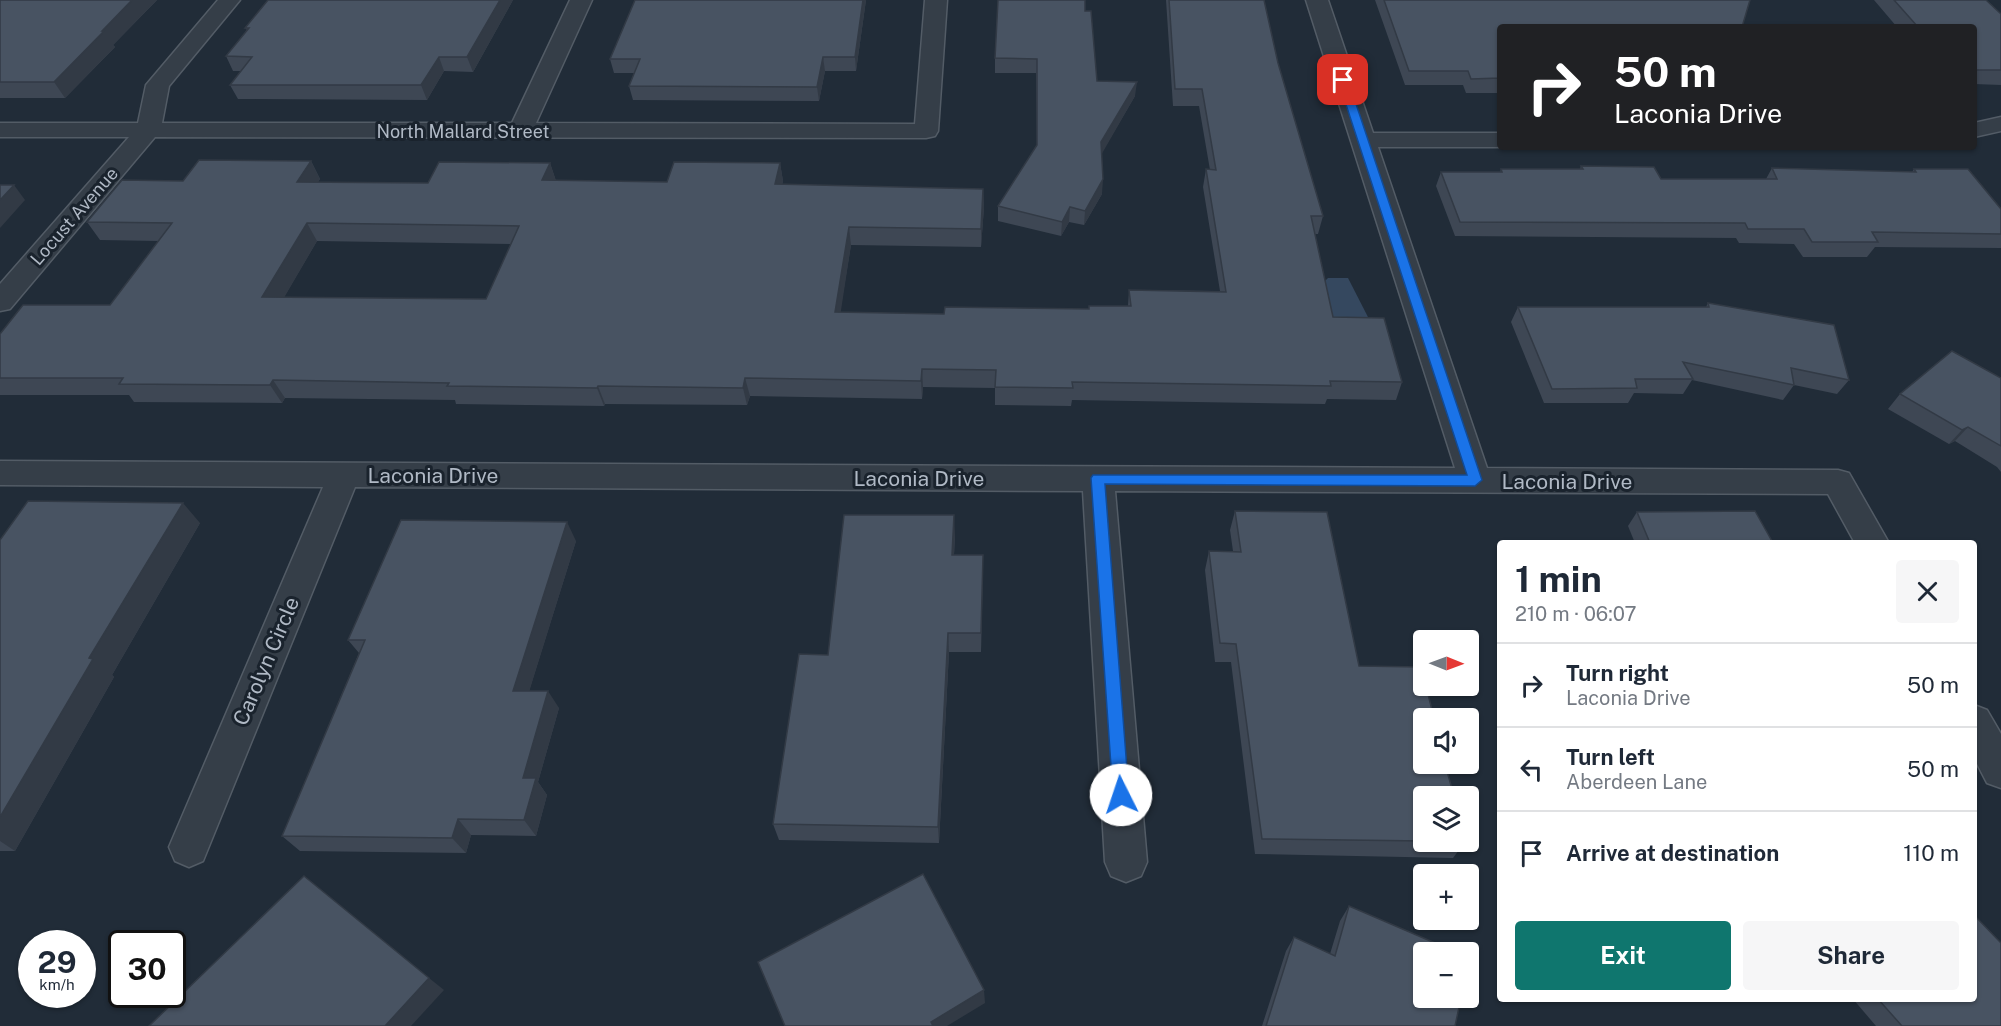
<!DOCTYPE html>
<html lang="en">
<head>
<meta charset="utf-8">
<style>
	:root { --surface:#fff; --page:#f6f6f7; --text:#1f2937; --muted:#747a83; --line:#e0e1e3; --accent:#0f766e }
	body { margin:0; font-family:"Public Sans",sans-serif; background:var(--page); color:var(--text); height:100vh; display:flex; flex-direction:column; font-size:22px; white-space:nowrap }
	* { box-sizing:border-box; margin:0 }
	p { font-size:20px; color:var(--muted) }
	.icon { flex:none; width:33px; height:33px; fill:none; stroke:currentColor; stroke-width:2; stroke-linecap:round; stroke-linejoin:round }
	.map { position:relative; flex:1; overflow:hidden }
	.details { position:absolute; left:1497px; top:540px; width:480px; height:462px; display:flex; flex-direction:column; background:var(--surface); border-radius:6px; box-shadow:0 2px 4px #0004 }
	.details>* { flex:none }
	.top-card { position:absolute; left:1497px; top:24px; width:480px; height:126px; border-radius:6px; box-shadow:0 2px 4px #0004; background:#202124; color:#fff; overflow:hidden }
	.needle { width:39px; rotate:91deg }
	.buttons { position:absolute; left:1413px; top:630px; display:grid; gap:12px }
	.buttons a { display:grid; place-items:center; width:66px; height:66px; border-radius:6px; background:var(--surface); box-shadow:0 2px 4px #0004; font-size:30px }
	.speed { position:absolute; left:18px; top:930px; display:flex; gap:12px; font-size:30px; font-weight:700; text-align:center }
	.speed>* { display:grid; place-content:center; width:78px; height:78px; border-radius:50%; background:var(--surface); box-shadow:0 2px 4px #0004; line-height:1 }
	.speed small { font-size:15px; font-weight:400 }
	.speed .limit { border:3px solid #111; border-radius:9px; background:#fff; color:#111 }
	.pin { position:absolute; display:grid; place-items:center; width:51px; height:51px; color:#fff; margin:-26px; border-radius:12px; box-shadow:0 3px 9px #0006 }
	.me { position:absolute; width:66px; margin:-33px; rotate:356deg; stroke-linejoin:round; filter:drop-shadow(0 0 4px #0008) }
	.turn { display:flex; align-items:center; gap:21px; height:126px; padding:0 18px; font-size:27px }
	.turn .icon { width:78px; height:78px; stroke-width:2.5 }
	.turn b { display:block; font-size:42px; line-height:51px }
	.round { display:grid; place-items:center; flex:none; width:63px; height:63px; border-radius:6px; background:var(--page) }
	.summary { display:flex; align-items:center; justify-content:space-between; height:102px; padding:0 18px }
	h1 { font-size:36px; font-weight:700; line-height:45px }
	.cta { display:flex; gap:12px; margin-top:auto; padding:12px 18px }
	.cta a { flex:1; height:69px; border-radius:6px; background:var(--accent); color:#fff; font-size:24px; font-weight:700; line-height:69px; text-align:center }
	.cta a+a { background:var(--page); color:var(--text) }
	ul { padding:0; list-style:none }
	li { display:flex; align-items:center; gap:18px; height:84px; padding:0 18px; border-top:2px solid var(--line) }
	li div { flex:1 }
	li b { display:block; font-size:22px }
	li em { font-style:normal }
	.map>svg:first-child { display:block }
	.water { fill:#35485f }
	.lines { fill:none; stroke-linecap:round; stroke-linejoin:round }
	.street-casing { stroke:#535c66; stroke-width:3 }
	.street { fill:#353e48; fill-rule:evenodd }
	.wall { fill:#3e4754; fill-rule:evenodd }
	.shaded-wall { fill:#323a45 }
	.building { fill:#485362; stroke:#323a45; stroke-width:1.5; fill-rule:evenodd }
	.route { fill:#1a73e8; stroke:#114b97; stroke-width:1.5 }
	.labels { text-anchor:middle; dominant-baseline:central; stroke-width:6; stroke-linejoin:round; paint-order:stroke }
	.far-street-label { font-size:18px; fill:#b0b9c5; stroke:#1a232d }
	.street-label { font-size:21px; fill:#b0b9c5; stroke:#1a232d }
</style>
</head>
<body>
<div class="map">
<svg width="2001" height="1026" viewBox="0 0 2001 1026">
	<rect width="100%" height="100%" fill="#212c38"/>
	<path class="water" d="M 1328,278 L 1348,278 L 1370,321 L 1333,326 L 1324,282 Z"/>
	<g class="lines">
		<g class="street-casing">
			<g id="street">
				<path d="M 218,0 L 240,0 L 169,86 L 162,123 L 512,123 L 570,0 L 592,0 L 536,123 L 915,124 L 925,0 L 947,0 L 938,131 L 935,136 L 926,138 L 155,137 L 10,309 L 0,311 L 0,284 L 129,137 L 0,137 L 0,123 L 138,123 L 146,85 Z"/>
				<path d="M 1306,0 L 1328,0 L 1373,133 L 1500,133 L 1500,147 L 1378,147 L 1487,468 L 1838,470 L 1849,473 L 1889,543 L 1855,543 L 1828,494 L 1115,491 L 1147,862 L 1141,876 L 1126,882 L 1111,876 L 1105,862 L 1083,491 L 355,487 L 203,861 L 189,867 L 175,861 L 169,847 L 323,487 L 0,485 L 0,461 L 1455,468 Z"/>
				<path d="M 2001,117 L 2001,131 L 1974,137 L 1974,123 Z"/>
				<path d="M 1974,705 L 1987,710 L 2001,734 L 2001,788 L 1987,783 L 1974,758 Z"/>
			</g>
		</g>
		<use href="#street" class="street"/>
	</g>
	<g class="wall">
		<path d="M 0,0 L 157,0 L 113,45 L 115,47 L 65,98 L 0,98 Z"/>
		<path d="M 513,0 L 473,72 L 444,71 L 427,100 L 238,99 L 230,85 L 241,71 L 233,71 L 226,56 L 247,30 L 245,28 Z"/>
		<path d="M 866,0 L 856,71 L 825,71 L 819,101 L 633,100 L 629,86 L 634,73 L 614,73 L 610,59 Z"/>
		<path d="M 1166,0 L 1264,0 L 1278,63 L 1323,216 L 1318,234 L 1315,234 L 1333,317 L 1402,382 L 1396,400 L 1327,399 L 1325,404 L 1072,400 L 1071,406 L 995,405 L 995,388 L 923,387 L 922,399 L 750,396 L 747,405 L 605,404 L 604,406 L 456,404 L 455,400 L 285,398 L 282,403 L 134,402 L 129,395 L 0,395 L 0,334 L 110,305 L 159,241 L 100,240 L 87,222 L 183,181 L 311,161 L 320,179 L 318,182 L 428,183 L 550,163 L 556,181 L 667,182 L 780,163 L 783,181 L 782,185 L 983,189 L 984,207 L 981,247 L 851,245 L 840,312 L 944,314 L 1089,309 L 1128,306 L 1129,290 L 1220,291 L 1203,187 L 1206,169 L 1210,170 L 1199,106 L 1173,106 ZM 317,241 L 511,244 L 486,299 L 284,297 Z"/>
		<path d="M 1375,0 L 1750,0 L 1500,27 L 1500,93 L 1466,93 L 1463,85 L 1405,85 Z"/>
		<path d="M 1874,0 L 1986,0 L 2001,14 L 2001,85 L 1974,84 L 1974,27 L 1897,27 Z"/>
		<path d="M 1085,11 L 1097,81 L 1135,96 L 1101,154 L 1102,194 L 1084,225 L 1069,222 L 1061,236 L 998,221 L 998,206 L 1037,146 L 1036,73 L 995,73 L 995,58 Z"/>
		<path d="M 1581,166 L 1661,179 L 1766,179 L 1772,168 L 1912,172 L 1914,169 L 2001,209 L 2001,248 L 1875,247 L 1867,257 L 1803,257 L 1794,244 L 1739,243 L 1736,238 L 1455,236 L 1436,186 L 1441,172 L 1500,172 L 1501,169 L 1580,169 Z"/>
		<path d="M 1708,303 L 1849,380 L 1837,394 L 1794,385 L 1783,400 L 1692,380 L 1683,394 L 1634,393 L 1628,403 L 1544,403 L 1511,322 L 1518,307 L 1706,307 Z"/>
		<path d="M 2001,378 L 2001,472 L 1997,467 L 1955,441 L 1949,444 L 1888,409 L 1900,394 Z"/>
		<path d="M 1235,511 L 1359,666 L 1465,842 L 1453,858 L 1255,854 L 1231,662 L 1215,662 L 1205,570 L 1209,551 L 1233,551 L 1230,530 Z"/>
		<path d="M 1637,512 L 1773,543 L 1635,543 L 1628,526 Z"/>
		<path d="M 200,523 L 112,675 L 114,677 L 15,851 L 0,851 L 0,540 Z"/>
		<path d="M 955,535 L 954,555 L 983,555 L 981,652 L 949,652 L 939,843 L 779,840 L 773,824 L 828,655 Z"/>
		<path d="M 576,541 L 529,691 L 559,708 L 538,782 L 547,795 L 536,836 L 471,835 L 466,853 L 300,851 L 282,836 L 359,653 L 348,640 Z"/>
		<path d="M 1349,906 L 1455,1026 L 1262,1026 L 1286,951 L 1294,937 L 1330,954 L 1340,921 Z"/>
		<path d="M 1853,999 L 1974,999 L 2001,1026 L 1876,1026 Z"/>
	</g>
	<g class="shaded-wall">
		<path d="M 132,0 L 157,0 L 113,45 L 115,47 L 65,98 L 54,82 L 102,31 Z"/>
		<path d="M 500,0 L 513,0 L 473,72 L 467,57 Z"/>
		<path d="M 863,0 L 866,0 L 856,71 L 855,57 Z"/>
		<path d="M 439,57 L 444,71 L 427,100 L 421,85 Z"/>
		<path d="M 823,57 L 825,71 L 819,101 L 817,87 Z"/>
		<path d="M 1137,82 L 1135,96 L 1100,157 L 1101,142 Z"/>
		<path d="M 311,161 L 320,179 L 306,200 L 297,182 Z"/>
		<path d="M 550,163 L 556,181 L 542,180 Z"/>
		<path d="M 780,163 L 783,181 L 778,202 L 775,184 Z"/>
		<path d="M 1103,179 L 1102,194 L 1084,225 L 1085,211 Z"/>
		<path d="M 14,185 L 25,200 L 0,228 L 0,200 Z"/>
		<path d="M 983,189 L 984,207 L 981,247 L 981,229 Z"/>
		<path d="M 1070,207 L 1069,222 L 1061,236 L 1062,222 Z"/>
		<path d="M 307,223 L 317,241 L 274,315 L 262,297 Z"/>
		<path d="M 849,227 L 851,245 L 838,330 L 835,312 Z"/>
		<path d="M 922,369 L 923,387 L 922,399 L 921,381 Z"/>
		<path d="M 745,378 L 750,396 L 747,405 L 743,388 Z"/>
		<path d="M 273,380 L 285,398 L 282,403 L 270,385 Z"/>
		<path d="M 598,386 L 605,404 L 604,406 L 597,388 Z"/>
		<path d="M 1968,427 L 1955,441 L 1949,444 L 1962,430 Z"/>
		<path d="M 183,503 L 200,523 L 112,675 L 114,677 L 15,851 L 0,841 L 0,817 L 89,658 Z"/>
		<path d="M 954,515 L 955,535 L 953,574 L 952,555 Z"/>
		<path d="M 567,522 L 576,541 L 524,708 L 513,691 Z"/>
		<path d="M 983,555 L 983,574 L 981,652 L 981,633 Z"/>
		<path d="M 948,633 L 949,652 L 939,843 L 938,827 Z"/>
		<path d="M 548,691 L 559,708 L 538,782 L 547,795 L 536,836 L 524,820 L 523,778 Z"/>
		<path d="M 458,819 L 471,835 L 466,853 L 452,838 Z"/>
		<path d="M 429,978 L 444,990 L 411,1026 L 385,1026 Z"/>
		<path d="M 984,990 L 985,1003 L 947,1026 L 932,1026 L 931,1022 Z"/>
	</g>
	<g class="building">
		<path d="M 0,0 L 132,0 L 102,31 L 104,31 L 54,82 L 0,82 Z"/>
		<path d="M 268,0 L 500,0 L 467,57 L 439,57 L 421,85 L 230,85 L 252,57 L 226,56 L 249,28 L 245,28 Z"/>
		<path d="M 635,0 L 863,0 L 855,57 L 823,57 L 817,87 L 629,86 L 640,59 L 610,59 Z"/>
		<path d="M 998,0 L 1085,0 L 1085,11 L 1091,11 L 1097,81 L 1137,82 L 1101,142 L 1103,179 L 1085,211 L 1070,207 L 1062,222 L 998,206 L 1037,145 L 1037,59 L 995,58 Z"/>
		<path d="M 1169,0 L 1264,0 L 1278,63 L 1323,216 L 1311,216 L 1333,317 L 1384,318 L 1402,382 L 1330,381 L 1331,386 L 1072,382 L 1073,388 L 995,387 L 996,370 L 922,369 L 921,381 L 745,378 L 743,388 L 598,386 L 597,388 L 447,386 L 449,383 L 273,380 L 270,385 L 119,384 L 123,378 L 0,378 L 0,334 L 23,305 L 110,305 L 172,223 L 87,222 L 122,180 L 183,181 L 199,160 L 311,161 L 297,182 L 428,183 L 439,162 L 550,163 L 542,180 L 667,182 L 674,162 L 780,163 L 775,184 L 983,189 L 981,229 L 849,227 L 835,312 L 944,314 L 945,307 L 1089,309 L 1089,306 L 1131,306 L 1129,290 L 1226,292 L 1206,169 L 1216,170 L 1202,89 L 1175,89 ZM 307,223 L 519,226 L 486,299 L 262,297 Z"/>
		<path d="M 1384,0 L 1750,0 L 1742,27 L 1500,27 L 1500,78 L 1471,79 L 1468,71 L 1409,71 Z"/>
		<path d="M 1894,0 L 1986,0 L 2001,14 L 2001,70 L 1974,70 L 1974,27 L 1918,27 Z"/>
		<path d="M 1581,166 L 1654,167 L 1661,179 L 1777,179 L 1772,168 L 1916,172 L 1914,169 L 1968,169 L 2001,209 L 2001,234 L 1872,232 L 1878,242 L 1812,242 L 1804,229 L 1748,229 L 1745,223 L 1460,222 L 1441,172 L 1502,172 L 1501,169 L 1583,169 Z"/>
		<path d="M 0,185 L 14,185 L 0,200 Z"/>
		<path d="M 1708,303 L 1834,325 L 1849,380 L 1791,368 L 1794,385 L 1683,362 L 1693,379 L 1635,379 L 1637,388 L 1552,389 L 1518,307 L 1709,307 Z"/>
		<path d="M 1952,351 L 2001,378 L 2001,446 L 1968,427 L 1962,430 L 1900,394 Z"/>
		<path d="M 28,501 L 183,503 L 89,658 L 93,659 L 0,817 L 0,540 Z"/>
		<path d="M 1235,511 L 1327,512 L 1359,666 L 1422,667 L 1424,675 L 1424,686 L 1426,686 L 1434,718 L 1424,718 L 1424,764 L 1445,764 L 1454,796 L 1424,796 L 1424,841 L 1262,839 L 1236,644 L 1220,643 L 1209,551 L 1241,552 Z"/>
		<path d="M 1755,511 L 1773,543 L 1650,543 L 1637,512 Z"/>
		<path d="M 844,515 L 954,515 L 952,555 L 983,555 L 981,633 L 948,633 L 938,827 L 773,824 L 799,654 L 828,655 Z"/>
		<path d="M 401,520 L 567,522 L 513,691 L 548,691 L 523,778 L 536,778 L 524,820 L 458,819 L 452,838 L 282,836 L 365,640 L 348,640 Z"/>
		<path d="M 923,874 L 984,990 L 931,1022 L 933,1026 L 785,1026 L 758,962 Z"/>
		<path d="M 304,876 L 429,978 L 385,1026 L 149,1026 Z"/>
		<path d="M 1349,906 L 1456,952 L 1424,952 L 1424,998 L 1461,998 L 1455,1026 L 1266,1026 L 1294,937 L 1335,956 Z"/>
		<path d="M 1974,915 L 2001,943 L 2001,1026 L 1902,1026 L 1878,999 L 1974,999 Z"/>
	</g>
	<path class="route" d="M 1340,78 L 1348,80 L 1482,480 L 1475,486 L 1105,484 L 1129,795 L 1127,800 L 1121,802 L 1115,800 L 1113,795 L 1091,478 L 1093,475 L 1467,475 L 1338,80 Z"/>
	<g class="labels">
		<g class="far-street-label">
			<text x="463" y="131">North Mallard Street</text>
			<text transform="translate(74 216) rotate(-49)">Locust Avenue</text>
		</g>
		<g class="street-label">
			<text x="433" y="475">Laconia Drive</text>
			<text x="919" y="478">Laconia Drive</text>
			<text x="1567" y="481">Laconia Drive</text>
			<text transform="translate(266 661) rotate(-67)">Carolyn Circle</text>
		</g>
	</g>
</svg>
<div class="buttons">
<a><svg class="needle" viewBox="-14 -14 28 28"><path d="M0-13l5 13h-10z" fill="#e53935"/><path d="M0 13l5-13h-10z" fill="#747a83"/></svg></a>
<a><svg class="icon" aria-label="sound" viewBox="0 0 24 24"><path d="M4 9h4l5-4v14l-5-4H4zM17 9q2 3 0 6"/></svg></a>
<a><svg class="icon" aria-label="layers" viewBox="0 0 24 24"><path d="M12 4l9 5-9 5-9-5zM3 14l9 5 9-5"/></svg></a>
<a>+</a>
<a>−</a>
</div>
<div class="speed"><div>29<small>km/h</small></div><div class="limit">30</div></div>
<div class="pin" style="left:1343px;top:80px;background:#d93025"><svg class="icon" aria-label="arrive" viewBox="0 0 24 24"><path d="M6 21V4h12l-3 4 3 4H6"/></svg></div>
<svg class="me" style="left:1121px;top:795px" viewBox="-20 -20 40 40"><circle r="19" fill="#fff"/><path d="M0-13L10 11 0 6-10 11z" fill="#1a73e8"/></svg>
<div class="top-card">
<div class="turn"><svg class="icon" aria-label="right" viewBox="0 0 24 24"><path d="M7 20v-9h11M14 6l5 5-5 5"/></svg><div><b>50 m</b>Laconia Drive</div></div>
</div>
<section class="details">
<div class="summary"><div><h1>1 min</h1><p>210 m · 06:07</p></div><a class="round"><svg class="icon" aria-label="close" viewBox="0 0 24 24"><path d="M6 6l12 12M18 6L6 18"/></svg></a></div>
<ul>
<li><svg class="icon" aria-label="right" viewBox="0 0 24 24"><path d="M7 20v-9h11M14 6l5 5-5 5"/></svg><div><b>Turn right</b><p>Laconia Drive</p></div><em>50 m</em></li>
<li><svg class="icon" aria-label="left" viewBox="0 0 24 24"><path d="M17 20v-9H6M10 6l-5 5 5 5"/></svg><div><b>Turn left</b><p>Aberdeen Lane</p></div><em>50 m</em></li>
<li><svg class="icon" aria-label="arrive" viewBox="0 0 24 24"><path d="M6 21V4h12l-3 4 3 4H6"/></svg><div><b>Arrive at destination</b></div><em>110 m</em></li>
</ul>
<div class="cta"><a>Exit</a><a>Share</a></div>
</section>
</div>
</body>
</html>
